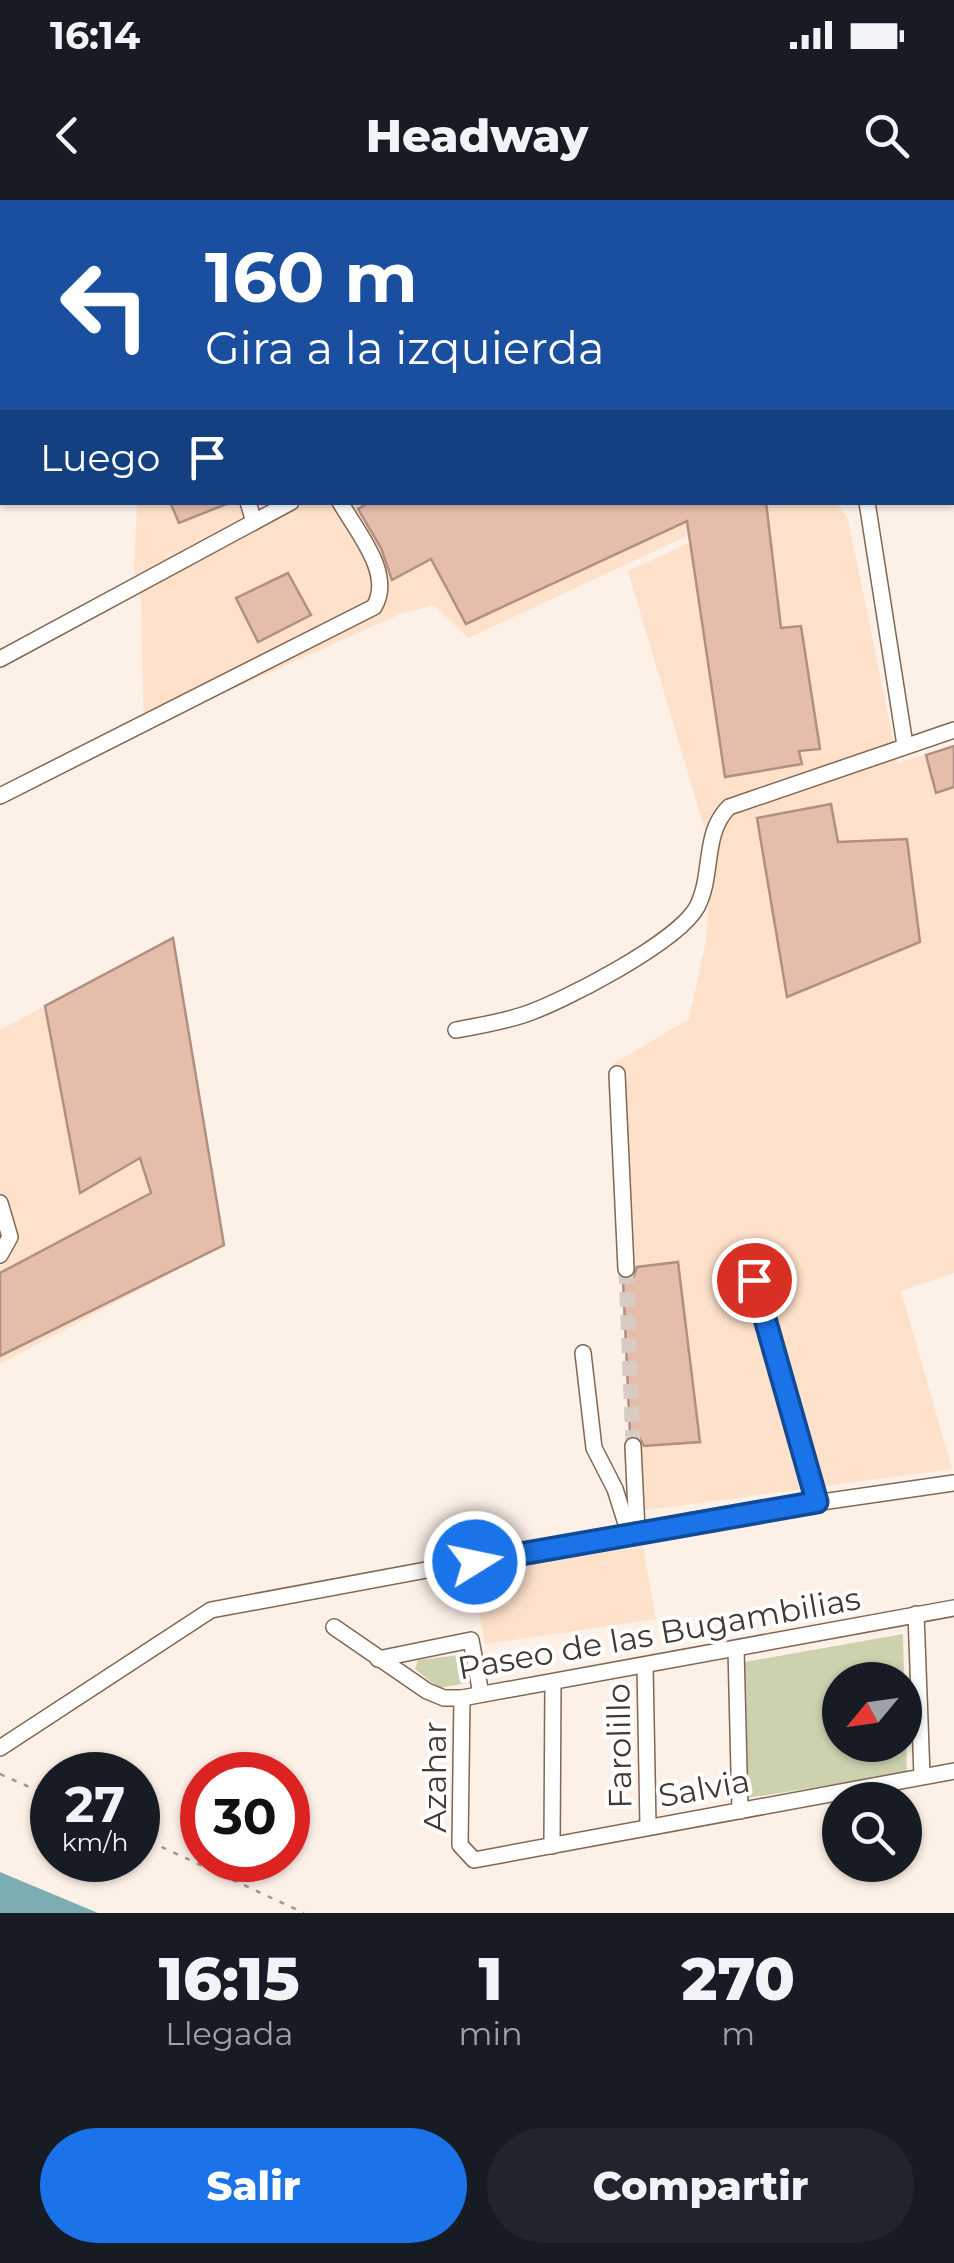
<!DOCTYPE html>
<html lang="es">
<head>
<meta charset="utf-8">
<style>
	:root { --surface:#171b24; --page:#20242c; --text:#f1f3f6; --muted:#9ea1a6; --accent:#1a73e8 }
	body { margin:0; font-family:Montserrat,sans-serif; background:var(--page); color:var(--text); height:100vh; display:flex; flex-direction:column; font-size:38px; white-space:nowrap }
	* { box-sizing:border-box; margin:0 }
	p { font-size:32px; color:var(--muted) }
	.icon { flex:none; width:55px; height:55px; fill:none; stroke:currentColor; stroke-width:2; stroke-linecap:round; stroke-linejoin:round }
	.map { position:relative; height:1713px; overflow:hidden }
	.details { display:flex; flex-direction:column; background:var(--surface); flex:1 }
	.details>* { flex:none }
	.hud { position:absolute; left:0px; top:0px; width:955px; height:305px; box-shadow:0 2px 8px #0004; background:#1a4fa0; color:#fff; overflow:hidden }
	.needle { width:65px; rotate:241deg }
	.tools { position:absolute; left:822px; top:1462px; display:grid; gap:20px }
	.tools a { display:grid; place-items:center; width:100px; height:100px; border-radius:50%; background:var(--surface); box-shadow:0 2px 8px #0004; font-size:50px }
	.speed { position:absolute; left:30px; top:1552px; display:flex; gap:20px; font-size:50px; font-weight:700; text-align:center }
	.speed>* { display:grid; place-content:center; width:130px; height:130px; border-radius:50%; background:var(--surface); box-shadow:0 2px 8px #0004; line-height:1 }
	.speed small { font-size:25px; font-weight:400 }
	.speed .limit { border:15px solid #d22; background:#fff; color:#111 }
	.pin { position:absolute; display:grid; place-items:center; width:85px; height:85px; color:#fff; margin:-42px; border:5px solid #fff; border-radius:50%; box-shadow:0 2px 10px #0007 }
	.me { position:absolute; width:110px; margin:-55px; rotate:80deg; stroke-linejoin:round; filter:drop-shadow(0 0 8px #0008) }
	.turn { display:flex; align-items:center; gap:35px; height:210px; padding:0 40px; font-size:45px }
	.turn .icon { width:130px; height:130px; stroke-width:2.5 }
	.turn b { display:block; font-size:70px; line-height:85px }
	.then { display:flex; align-items:center; height:95px; padding:0 40px; background:#0003; gap:20px; font-size:38px }
	.eta { display:flex; justify-content:space-evenly; align-items:center; height:170px; text-align:center }
	.eta b { font-size:60px; font-weight:800; line-height:70px }
	.primary-button { display:flex; gap:20px; margin-top:auto; padding:20px 40px }
	.primary-button a { flex:1; height:115px; border-radius:60px; background:var(--accent); color:#fff; font-size:40px; font-weight:800; line-height:115px; text-align:center }
	.primary-button a+a { background:var(--page); color:var(--text) }
	.status { display:flex; justify-content:space-between; align-items:center; height:70px; padding:0 50px; background:var(--surface); direction:ltr }
	.status svg { height:28px; fill:currentColor }
	header { display:flex; justify-content:space-between; align-items:center; height:130px; padding:0 40px; background:var(--surface); font-size:45px; font-weight:800 }
	.map>svg:first-child { display:block }
	.built { fill:#fee1cb }
	.green { fill:#ccd1ae }
	.water { fill:#7cadb2 }
	.building { fill:#e5bdaa; stroke:#b09081; stroke-width:2.5 }
	.lines { fill:none; stroke-linecap:round; stroke-linejoin:round }
	.minor-tunnel { stroke:#d7cbc2; stroke-width:15; stroke-dasharray:15 8; stroke-linecap:butt }
	.minor-casing { stroke:#816754; stroke-width:18 }
	.path { stroke:#a2968d; stroke-width:2.5; stroke-dasharray:5 8; stroke-linecap:butt }
	.minor { stroke:#fff; stroke-width:15 }
	.route-casing { stroke:#114b97; stroke-width:25 }
	.route { stroke:#1a73e8; stroke-width:18 }
	.labels { text-anchor:middle; dominant-baseline:central; stroke-width:8; stroke-linejoin:round; paint-order:stroke }
	.street-label { font-size:32px; fill:#43382f; stroke:#fff }
</style>
</head>
<body>
<div class="status"><b>16:14</b><svg viewBox="0 0 49 12"><path d="M0 12V9h3v3zM5 12V6h3v6zM10 12V3h3v9zM15 12V0h3v12zM26 1h20v11H26zM47 4h2v5h-2z"/></svg></div>
<header><svg class="icon" aria-label="back" viewBox="0 0 24 24"><path d="M15 5l-7 7 7 7"/></svg>Headway<svg class="icon" aria-label="search" viewBox="0 0 24 24"><circle cx="10" cy="10" r="6"/><path d="M15 15l6 6"/></svg></header>
<div class="map">
<svg width="954" height="1713" viewBox="0 0 954 1713">
	<rect width="100%" height="100%" fill="#fcf0e7"/>
	<g class="built">
		<rect x="471" y="0" width="358" height="2"/>
		<path d="M 885,0 L 954,0 L 954,288 L 952,2 L 880,2 Z"/>
		<path d="M 137,303 L 758,303 L 468,438 L 433,405 L 398,415 L 144,529 L 141,402 L 134,368 Z"/>
		<path d="M 775,303 L 836,303 L 848,319 L 898,563 L 954,546 L 954,1073 L 901,1091 L 952,1269 L 633,1312 L 613,864 L 689,819 L 706,741 L 712,654 L 628,371 Z"/>
		<path d="M 173,738 L 224,1045 L 0,1164 L 0,830 Z"/>
		<path d="M 643,1347 L 656,1419 L 485,1444 L 472,1373 Z"/>
	</g>
	<g class="green">
		<path d="M 903,1434 L 904,1480 L 840,1480 L 840,1545 L 905,1545 L 905,1502 L 907,1573 L 747,1598 L 739,1463 Z"/>
		<path d="M 460,1455 L 466,1459 L 467,1483 L 439,1488 L 415,1469 L 418,1460 Z"/>
	</g>
	<path class="water" d="M 0,1672 L 98,1713 L 0,1713 Z"/>
	<g class="building">
		<path d="M 170,302 L 229,302 L 229,303 L 179,323 Z"/>
		<path d="M 370,302 L 766,302 L 781,428 L 801,426 L 820,549 L 799,551 L 802,564 L 725,577 L 687,321 L 466,424 L 431,359 L 392,380 L 381,348 L 358,309 Z"/>
		<path d="M 288,373 L 311,415 L 258,442 L 236,398 Z"/>
		<path d="M 954,546 L 954,587 L 936,593 L 926,555 Z"/>
		<path d="M 831,604 L 838,642 L 907,639 L 920,742 L 787,797 L 757,618 Z"/>
		<path d="M 173,738 L 224,1045 L 0,1156 L 0,1073 L 151,993 L 140,958 L 80,993 L 45,806 Z"/>
		<path d="M 678,1062 L 700,1242 L 644,1246 L 639,1237 L 630,1235 L 623,1080 L 633,1078 L 637,1067 Z"/>
	</g>
	<g class="lines">
		<path class="minor-tunnel" d="M 626,1069 L 633,1246"/>
		<g class="minor-casing">
			<g id="minor">
				<path d="M 704,0 L 705,2"/>
				<path d="M 847,2 L 851,0"/>
				<path d="M 248,302 L 254,322"/>
				<path d="M 867,302 L 905,545"/>
				<path d="M 0,459 L 291,302"/>
				<path d="M 0,596 L 374,407 C 394,374 357,332 340,302"/>
				<path d="M 456,830 C 478,826 501,822 523,815 C 563,802 678,742 697,707 C 714,674 702,634 729,607 L 954,530"/>
				<path d="M 617,874 L 626,1069"/>
				<path d="M 0,1003 L 10,1037 L 0,1055"/>
				<path d="M 754,1080 L 817,1302"/>
				<path d="M 583,1153 L 594,1248 L 615,1289 L 629,1333"/>
				<path d="M 633,1246 L 637,1331"/>
				<path d="M 916,1414 L 922,1576"/>
				<path d="M 334,1427 L 427,1491 L 444,1498 L 462,1498 L 954,1408"/>
				<path d="M 736,1449 L 740,1611"/>
				<path d="M 378,1459 L 471,1440 L 481,1494"/>
				<path d="M 645,1466 L 648,1626"/>
				<path d="M 462,1498 L 460,1645 L 474,1660 L 954,1571"/>
				<path d="M 0,1548 L 211,1410 L 690,1321 L 954,1283"/>
				<path d="M 552,1646 L 553,1483"/>
			</g>
		</g>
		<g class="path">
			<path d="M 0,1574 L 52,1597"/>
			<path d="M 138,1636 L 304,1713"/>
		</g>
		<use href="#minor" class="minor"/>
	</g>
	<g class="lines">
		<g class="route-casing">
			<path id="route" d="M 475,1362 L 817,1302 L 754,1080"/>
		</g>
		<use href="#route" class="route"/>
	</g>
	<g class="labels">
		<g class="street-label">
			<text transform="translate(659 1433) rotate(-10)">Paseo de las Bugambilias</text>
			<text transform="translate(619 1546) rotate(-91)">Farolillo</text>
			<text transform="translate(434 1577) rotate(-90)">Azahar</text>
			<text transform="translate(704 1588) rotate(-10)">Salvia</text>
		</g>
	</g>
</svg>
<div class="tools">
<a><svg class="needle" viewBox="-14 -14 28 28"><path d="M0-13l5 13h-10z" fill="#e53935"/><path d="M0 13l5-13h-10z" fill="#9ea1a6"/></svg></a>
<a><svg class="icon" aria-label="search" viewBox="0 0 24 24"><circle cx="10" cy="10" r="6"/><path d="M15 15l6 6"/></svg></a>
</div>
<div class="speed"><div>27<small>km/h</small></div><div class="limit">30</div></div>
<div class="pin" style="left:754px;top:1080px;background:#d93025"><svg class="icon" aria-label="arrive" viewBox="0 0 24 24"><path d="M6 21V4h12l-3 4 3 4H6"/></svg></div>
<svg class="me" style="left:475px;top:1362px" viewBox="-20 -20 40 40"><circle r="17" fill="#1a73e8" stroke="#fff" stroke-width="3"/><path d="M0-11L8 9 0 5-8 9z" fill="#fff"/></svg>
<div class="hud">
<div class="turn"><svg class="icon" aria-label="left" viewBox="0 0 24 24"><path d="M17 20v-9H6M10 6l-5 5 5 5"/></svg><div><b>160 m</b>Gira a la izquierda</div></div>
<div class="then">Luego<svg class="icon" aria-label="arrive" viewBox="0 0 24 24"><path d="M6 21V4h12l-3 4 3 4H6"/></svg></div>
</div>
</div>
<section class="details">
<div class="eta">
<div><b>16:15</b><p>Llegada</p></div>
<div><b>1</b><p>min</p></div>
<div><b>270</b><p>m</p></div>
</div>
<div class="primary-button"><a>Salir</a><a>Compartir</a></div>
</section>
</body>
</html>
